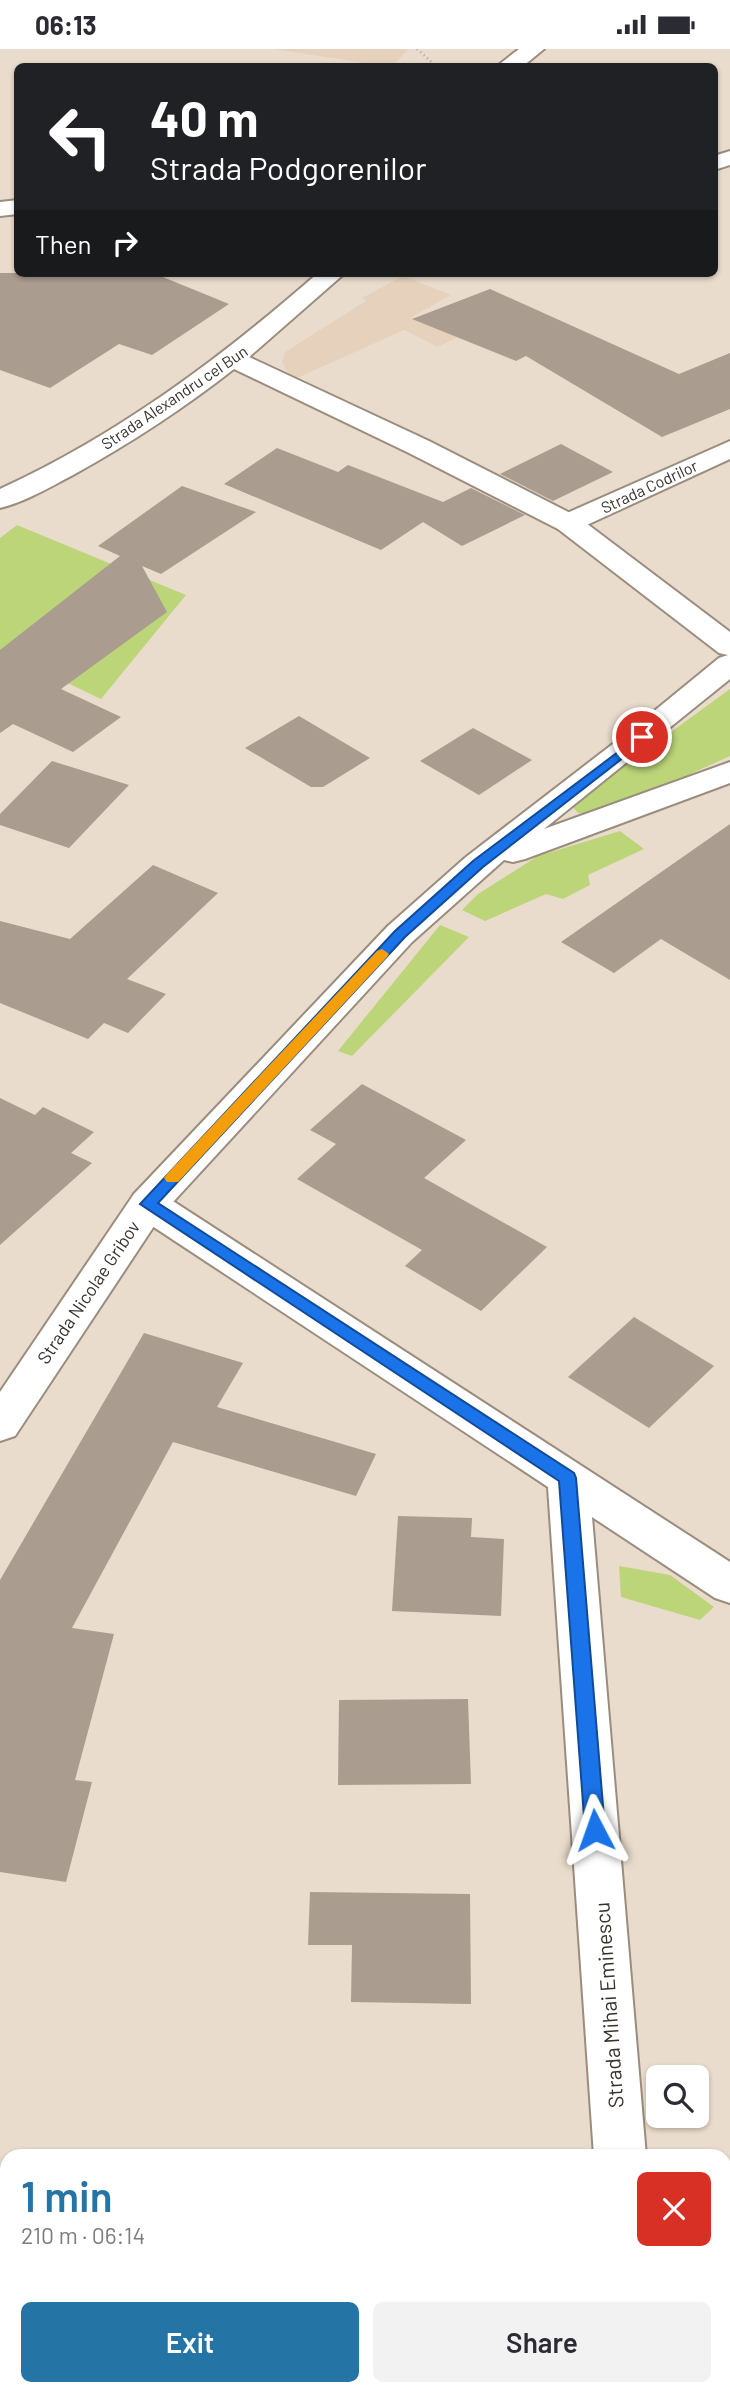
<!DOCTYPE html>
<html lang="en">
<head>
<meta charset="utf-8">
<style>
	:root { --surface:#fff; --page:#f2f2f3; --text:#2b2b33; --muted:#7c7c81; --accent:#2474a6 }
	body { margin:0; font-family:Barlow,sans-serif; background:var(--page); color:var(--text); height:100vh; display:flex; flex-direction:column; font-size:26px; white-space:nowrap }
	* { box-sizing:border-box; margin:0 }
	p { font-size:23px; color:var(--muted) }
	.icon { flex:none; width:38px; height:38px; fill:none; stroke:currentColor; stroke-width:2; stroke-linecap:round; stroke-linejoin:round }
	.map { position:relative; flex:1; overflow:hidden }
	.side { position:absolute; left:0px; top:2100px; width:732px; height:247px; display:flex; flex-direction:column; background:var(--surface); border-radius:21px 21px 0 0; box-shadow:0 2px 5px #0004 }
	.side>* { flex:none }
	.hud { position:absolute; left:14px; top:14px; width:704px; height:214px; border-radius:10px; box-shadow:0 2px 5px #0004; background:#202124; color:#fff; overflow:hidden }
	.tools { position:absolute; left:646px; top:2016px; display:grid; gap:14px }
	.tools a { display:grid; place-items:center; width:63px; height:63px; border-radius:10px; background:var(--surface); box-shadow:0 2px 5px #0004; font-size:35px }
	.pin { position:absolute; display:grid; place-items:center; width:60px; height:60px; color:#fff; margin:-30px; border:4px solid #fff; border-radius:50%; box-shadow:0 2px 7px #0007 }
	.me { position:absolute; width:77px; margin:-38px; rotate:356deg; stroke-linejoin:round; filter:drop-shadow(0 0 5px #0008) }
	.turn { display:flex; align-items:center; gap:24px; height:147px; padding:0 21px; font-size:32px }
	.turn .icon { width:91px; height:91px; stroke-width:2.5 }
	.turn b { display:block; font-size:49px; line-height:60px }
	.then { display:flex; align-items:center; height:66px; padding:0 21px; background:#0003; gap:14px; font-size:26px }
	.round { display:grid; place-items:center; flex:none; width:74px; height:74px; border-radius:10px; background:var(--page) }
	.overview { display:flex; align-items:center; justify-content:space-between; height:119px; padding:0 21px }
	h1 { font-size:42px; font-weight:600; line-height:52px; color:var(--accent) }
	.primary-button { display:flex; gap:14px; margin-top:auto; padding:14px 21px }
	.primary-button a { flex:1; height:80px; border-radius:10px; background:var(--accent); color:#fff; font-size:28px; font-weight:600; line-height:80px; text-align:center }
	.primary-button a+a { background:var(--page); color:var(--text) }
	.status { display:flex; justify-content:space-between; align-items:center; height:49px; padding:0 35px; background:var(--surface); direction:ltr }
	.status svg { height:19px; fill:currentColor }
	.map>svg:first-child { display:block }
	.built { fill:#e5d1bc }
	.green { fill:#bcd579 }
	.building { fill:#aa9c8e }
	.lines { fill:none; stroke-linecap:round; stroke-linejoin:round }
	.minor-casing { stroke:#9a8d7e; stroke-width:4 }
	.tertiary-casing { stroke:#9a8d7e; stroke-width:4 }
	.path { stroke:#aea296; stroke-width:2.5; stroke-dasharray:1 3.5; stroke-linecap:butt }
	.minor { fill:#fff; fill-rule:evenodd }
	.tertiary { fill:#fff; fill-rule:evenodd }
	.route { fill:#1a73e8; stroke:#114b97; stroke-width:2 }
	.slow { fill:#f59e0b }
	.labels { text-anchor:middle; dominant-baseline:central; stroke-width:5; stroke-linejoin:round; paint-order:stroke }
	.far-street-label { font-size:16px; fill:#37312b; stroke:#fff }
	.street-label { font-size:18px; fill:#37312b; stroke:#fff }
	.near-street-label { font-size:21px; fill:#37312b; stroke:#fff }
</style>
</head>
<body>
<div class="status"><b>06:13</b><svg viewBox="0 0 49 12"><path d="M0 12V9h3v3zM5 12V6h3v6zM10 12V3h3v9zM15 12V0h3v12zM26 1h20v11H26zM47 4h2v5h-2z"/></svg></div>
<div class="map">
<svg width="730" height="2346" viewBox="0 0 730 2346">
	<rect width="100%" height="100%" fill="#eadccc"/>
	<g class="built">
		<path d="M 273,0 L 409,0 L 391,18 Z"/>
		<path d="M 403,227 L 451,246 L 410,269 L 459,287 L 438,298 L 404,281 L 297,329 L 288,324 L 282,313 L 285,303 L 366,252 L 362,249 Z"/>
	</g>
	<g class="green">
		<path d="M 17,476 L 186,546 L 101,650 L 57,629 L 0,674 L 0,489 Z"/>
		<path d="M 730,640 L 730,707 L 675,732 L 586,765 L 578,764 L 571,756 Z"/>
		<path d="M 620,782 L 644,800 L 588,826 L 590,836 L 563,850 L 546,845 L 485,872 L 462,861 L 478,845 L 538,807 Z"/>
		<path d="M 440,876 L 469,888 L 352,1007 L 338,1002 Z"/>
		<path d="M 619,1517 L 670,1526 L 714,1558 L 700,1571 L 621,1548 Z"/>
	</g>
	<g class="building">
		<path d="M 0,224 L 153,224 L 229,255 L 152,306 L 119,295 L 50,339 L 0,321 Z"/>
		<path d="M 490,240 L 679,325 L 730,304 L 730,360 L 662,388 L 526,307 L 516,312 L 412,270 Z"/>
		<path d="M 561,395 L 613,423 L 553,452 L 500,425 Z"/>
		<path d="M 277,399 L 338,423 L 348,416 L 443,453 L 471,439 L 525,466 L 462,497 L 423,473 L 381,501 L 224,435 Z"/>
		<path d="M 182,437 L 256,463 L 161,525 L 142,517 L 167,563 L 61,640 L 121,668 L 73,703 L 13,675 L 0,684 L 0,601 L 120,507 L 98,497 Z"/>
		<path d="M 299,667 L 370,709 L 323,738 L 311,738 L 245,699 Z"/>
		<path d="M 473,679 L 532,711 L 479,746 L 420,712 Z"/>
		<path d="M 52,712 L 129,736 L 69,799 L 0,776 L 0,765 Z"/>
		<path d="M 730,775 L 730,931 L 661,890 L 614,924 L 561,893 Z"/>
		<path d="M 153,816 L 218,844 L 127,930 L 166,945 L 128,984 L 104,974 L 88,990 L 0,954 L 0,872 L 70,890 Z"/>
		<path d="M 362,1035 L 466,1091 L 424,1129 L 547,1198 L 481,1262 L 405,1217 L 422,1201 L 297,1130 L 336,1095 L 310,1081 Z"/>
		<path d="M 0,1049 L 35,1066 L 43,1058 L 94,1083 L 71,1104 L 92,1114 L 0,1196 Z"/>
		<path d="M 634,1268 L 714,1317 L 649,1379 L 568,1328 Z"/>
		<path d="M 144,1284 L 243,1314 L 217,1358 L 376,1405 L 356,1447 L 173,1393 L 72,1579 L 114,1585 L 75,1731 L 92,1733 L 66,1833 L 0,1823 L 0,1531 Z"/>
		<path d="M 398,1467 L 472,1469 L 471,1488 L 504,1490 L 501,1567 L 392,1562 Z"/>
		<path d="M 468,1650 L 471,1735 L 338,1736 L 339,1651 Z"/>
		<path d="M 310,1843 L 470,1845 L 471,1955 L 351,1953 L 352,1896 L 308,1896 Z"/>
	</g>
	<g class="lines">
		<g class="minor-casing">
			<g id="minor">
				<path d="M 18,151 L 18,165 L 0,167 L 0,153 Z"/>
				<path d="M 730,392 L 730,410 L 578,480 L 568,483 L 558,480 L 554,474 L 558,468 Z"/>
				<path d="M 148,1141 L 162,1145 L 730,1513 L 730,1554 L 715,1549 L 592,1468 L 646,2107 L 594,2107 L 548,1438 L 134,1165 L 129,1155 L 134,1145 Z"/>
				<rect x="609" y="2340" width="56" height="6"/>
			</g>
		</g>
		<g class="tertiary-casing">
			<g id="tertiary">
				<path d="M 519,0 L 544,0 L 522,18 L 496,18 Z"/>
				<path d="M 730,102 L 730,116 L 714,121 L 714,107 Z"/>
				<path d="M 318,224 L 345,224 L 249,308 L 429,392 L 578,468 L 730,583 L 730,630 L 544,780 L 730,713 L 730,734 L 525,810 L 513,813 L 504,811 L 412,893 L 162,1165 L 15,1387 L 0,1392 L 0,1343 L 134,1145 L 388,877 L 466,808 L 631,681 L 719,609 L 728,606 L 719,604 L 558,480 L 409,404 L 234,320 C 183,360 129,395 73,426 C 50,438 25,453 0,459 L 0,440 C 118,386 221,309 318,224 Z"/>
			</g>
		</g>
		<path class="path" d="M 417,0 L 437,18"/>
		<use href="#minor" class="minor"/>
		<use href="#tertiary" class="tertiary"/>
	</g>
	<path class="route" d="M 642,685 L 648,688 L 646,691 L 483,818 L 405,888 L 158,1154 L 574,1424 L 576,1429 L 605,1781 L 602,1787 L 595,1790 L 588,1787 L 585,1781 L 559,1432 L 140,1155 L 395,882 L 473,812 Z"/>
	<path class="slow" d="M 382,900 L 389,905 L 387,908 L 178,1133 L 167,1133 L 164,1129 L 167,1125 L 377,902 Z"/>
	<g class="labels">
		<g class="far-street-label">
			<text transform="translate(174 348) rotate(-34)">Strada Alexandru cel Bun</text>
			<text transform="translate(649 437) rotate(-25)">Strada Codrilor</text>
		</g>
		<g class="street-label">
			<text transform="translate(88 1243) rotate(-56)">Strada Nicolae Gribov</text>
		</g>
		<g class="near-street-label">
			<text transform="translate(608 1956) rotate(-94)">Strada Mihai Eminescu</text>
		</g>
	</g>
</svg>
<div class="tools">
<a><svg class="icon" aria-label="search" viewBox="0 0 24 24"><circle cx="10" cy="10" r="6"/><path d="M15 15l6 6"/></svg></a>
</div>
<div class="pin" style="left:642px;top:688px;background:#d93025"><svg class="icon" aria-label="arrive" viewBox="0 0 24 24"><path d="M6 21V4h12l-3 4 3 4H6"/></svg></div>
<svg class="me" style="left:595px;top:1781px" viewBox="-20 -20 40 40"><path d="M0-17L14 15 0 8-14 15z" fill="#1a73e8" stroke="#fff" stroke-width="4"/></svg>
<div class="hud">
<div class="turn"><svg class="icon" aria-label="left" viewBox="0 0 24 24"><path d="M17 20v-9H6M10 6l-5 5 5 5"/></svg><div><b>40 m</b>Strada Podgorenilor</div></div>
<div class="then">Then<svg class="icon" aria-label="right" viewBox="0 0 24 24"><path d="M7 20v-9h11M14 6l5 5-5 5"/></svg></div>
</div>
<section class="side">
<div class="overview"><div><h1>1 min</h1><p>210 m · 06:14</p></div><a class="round" style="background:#d93025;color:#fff"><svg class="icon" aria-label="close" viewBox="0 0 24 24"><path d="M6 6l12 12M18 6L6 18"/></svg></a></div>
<div class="primary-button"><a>Exit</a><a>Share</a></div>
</section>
</div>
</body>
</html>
